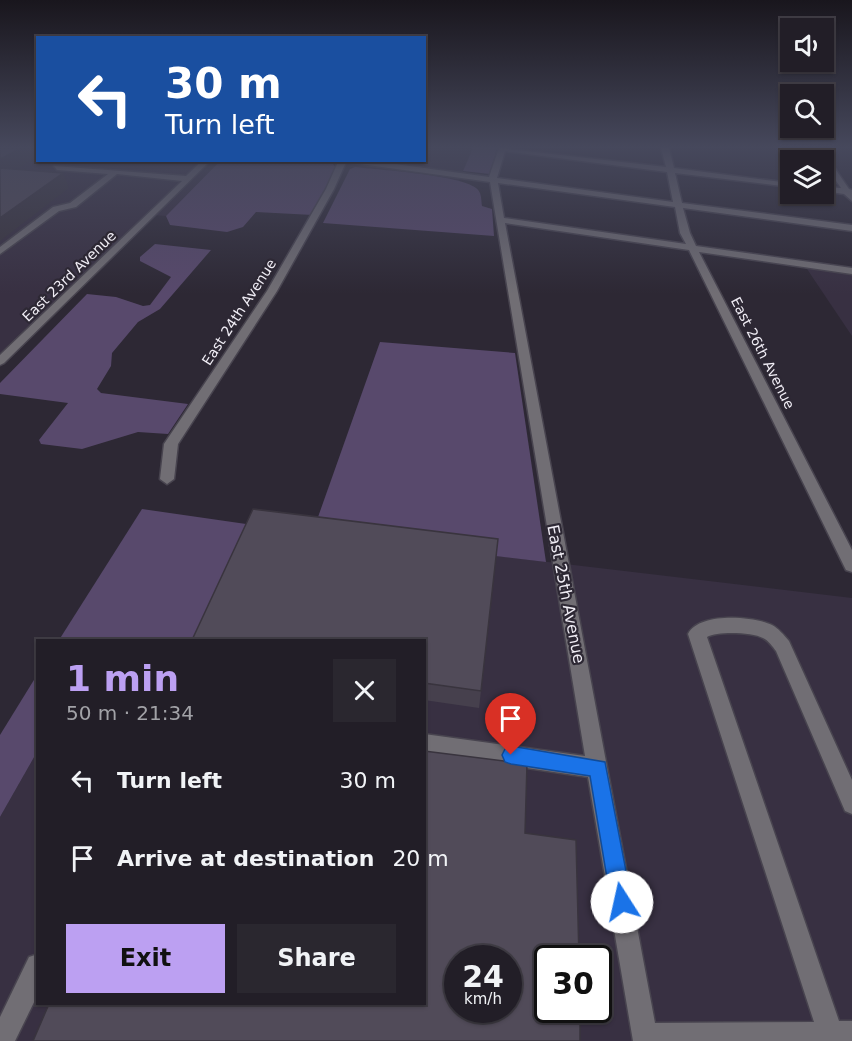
<!DOCTYPE html>
<html lang="en">
<head>
<meta charset="utf-8">
<style>
	:root { --surface:#221e27; --page:#2a272f; --text:#f1f3f6; --muted:#a2a2a7; --line:#3f3c44; --accent:#bca0f2 }
	body { margin:0; font-family:"DejaVu Sans",sans-serif; background:var(--page); color:var(--text); height:100vh; display:flex; flex-direction:column; font-size:22px; white-space:nowrap }
	* { box-sizing:border-box; margin:0 }
	p { font-size:20px; color:var(--muted) }
	.icon { flex:none; width:33px; height:33px; fill:none; stroke:currentColor; stroke-width:2; stroke-linecap:round; stroke-linejoin:round }
	.map { position:relative; flex:1; overflow:hidden }
	.details { position:absolute; left:36px; top:639px; width:390px; height:366px; display:flex; flex-direction:column; background:var(--surface); border-radius:0px; box-shadow:0 2px 4px #0004,0 0 0 2px var(--line) }
	.details>* { flex:none }
	.banner { position:absolute; left:36px; top:36px; width:390px; height:126px; border-radius:0px; box-shadow:0 2px 4px #0004,0 0 0 2px var(--line); background:#1a4fa0; color:#fff; overflow:hidden }
	.buttons { position:absolute; left:780px; top:18px; display:grid; gap:12px }
	.buttons a { display:grid; place-items:center; width:54px; height:54px; border-radius:0px; background:var(--surface); box-shadow:0 2px 4px #0004,0 0 0 2px var(--line); font-size:30px }
	.speed { position:absolute; left:444px; top:945px; display:flex; gap:12px; font-size:30px; font-weight:700; text-align:center }
	.speed>* { display:grid; place-content:center; width:78px; height:78px; border-radius:50%; background:var(--surface); box-shadow:0 2px 4px #0004,0 0 0 2px var(--line); line-height:1 }
	.speed small { font-size:15px; font-weight:400 }
	.speed .limit { border:3px solid #111; border-radius:9px; background:#fff; color:#111 }
	.pin { position:absolute; display:grid; place-items:center; width:51px; height:51px; color:#fff; margin:-62px -26px; border-radius:50% 50% 50% 0; rotate:-45deg; box-shadow:0 0 6px #0007 }
	.pin .icon { rotate:45deg }
	.me { position:absolute; width:66px; margin:-33px; rotate:350deg; stroke-linejoin:round; filter:drop-shadow(0 0 4px #0008) }
	.turn { display:flex; align-items:center; gap:21px; height:126px; padding:0 30px; font-size:27px }
	.turn .icon { width:78px; height:78px; stroke-width:2.5 }
	.turn b { display:block; font-size:42px; line-height:51px }
	.round { display:grid; place-items:center; flex:none; width:63px; height:63px; border-radius:0px; background:var(--page) }
	.head { display:flex; align-items:center; justify-content:space-between; height:102px; padding:0 30px }
	h1 { font-size:36px; font-weight:700; line-height:45px; color:var(--accent) }
	.primary-button { display:flex; gap:12px; margin-top:auto; padding:12px 30px }
	.primary-button a { flex:1; height:69px; border-radius:0px; background:var(--accent); color:#111; font-size:24px; font-weight:700; line-height:69px; text-align:center }
	.primary-button a+a { background:var(--page); color:var(--text) }
	ul { padding:0; list-style:none }
	li { display:flex; align-items:center; gap:18px; height:78px; padding:0 30px }
	li div { flex:1 }
	li b { display:block; font-size:22px }
	li em { font-style:normal }
	.map>svg:first-child { display:block }
	.built { fill:#383042; fill-rule:evenodd }
	.green { fill:#58496c }
	.lines { fill:none; stroke-linecap:round; stroke-linejoin:round }
	.minor-casing { stroke:#48444f; stroke-width:3 }
	.minor { fill:#716e74; fill-rule:evenodd }
	.wall { fill:#46404d }
	.shaded-wall { fill:#39343e }
	.building { fill:#514b59; stroke:#39343e; stroke-width:1.5; fill-rule:evenodd }
	.route { fill:#1a73e8; stroke:#114b97; stroke-width:1.5 }
	.labels { text-anchor:middle; dominant-baseline:central; stroke-width:4.5; stroke-linejoin:round; paint-order:stroke }
	.far-street-label { font-size:14px; fill:#f0edf5; stroke:#2d2834 }
	.street-label { font-size:16px; fill:#f0edf5; stroke:#2d2834 }
</style>
</head>
<body>
<div class="map">
<svg width="852" height="1041" viewBox="0 0 852 1041">
	<rect width="100%" height="100%" fill="#2d2834"/>
	<g class="built">
		<path d="M 0,148 L 37,148 L 38,160 L 220,161 L 166,216 L 153,215 L 0,364 Z"/>
		<path d="M 425,148 L 473,148 L 459,181 L 310,161 L 424,160 Z"/>
		<path d="M 805,266 L 852,273 L 852,336 Z"/>
		<path d="M 312,534 L 852,598 L 852,1041 L 0,1041 L 0,817 L 37,752 L 38,1004 L 424,1004 L 424,640 ZM 458,958 L 508,958 L 508,1010 L 458,1010 ZM 548,958 L 598,958 L 598,1010 L 548,1010 Z"/>
	</g>
	<g class="green">
		<path d="M 473,148 L 497,148 L 490,174 L 463,171 Z"/>
		<path d="M 220,161 L 310,161 L 333,164 L 337,169 L 313,215 L 256,212 L 243,227 L 227,232 L 170,225 L 166,216 Z"/>
		<path d="M 355,167 C 380,170 460,175 476,188 C 482,192 481,200 482,206 L 492,209 L 494,236 L 323,223 L 350,169 Z"/>
		<path d="M 155,244 L 211,250 L 160,309 L 138,322 L 112,353 L 111,366 L 97,389 L 101,393 L 188,404 L 168,434 L 138,432 L 82,449 L 41,444 L 39,440 L 68,403 L 0,394 L 0,383 L 87,294 L 116,297 L 143,306 L 150,305 L 171,277 L 140,261 L 140,257 Z"/>
		<path d="M 380,342 L 515,353 L 546,562 L 312,534 Z"/>
		<path d="M 142,509 L 253,525 L 200,640 L 59,640 Z"/>
		<path d="M 37,675 L 37,752 L 0,817 L 0,735 Z"/>
	</g>
	<g class="lines">
		<g class="minor-casing">
			<g id="minor">
				<path d="M 499,148 L 666,167 L 661,148 L 669,148 L 674,168 L 790,183 L 790,187 L 675,173 L 682,203 L 852,225 L 852,231 L 683,208 L 690,233 L 696,246 L 852,268 L 852,274 L 699,252 L 852,550 L 852,572 L 846,570 L 844,566 L 689,250 L 505,223 L 655,1023 L 814,1022 L 688,634 C 699,612 753,616 772,625 C 778,628 784,635 789,641 L 852,780 L 852,814 L 845,811 L 776,651 C 773,647 768,640 763,638 C 752,632 717,631 707,637 L 839,1021 L 852,1021 L 852,1041 L 633,1041 L 588,777 L 424,753 L 424,734 L 585,756 L 490,182 L 346,162 L 334,189 L 277,291 L 178,444 L 174,479 L 167,484 L 160,479 L 164,444 L 267,291 L 326,189 L 339,160 L 366,160 L 489,177 ZM 505,151 L 667,172 L 673,202 L 497,178 ZM 498,183 L 675,207 L 680,233 L 686,244 L 504,218 Z"/>
				<path d="M 813,148 L 821,148 L 849,189 L 852,190 L 852,201 L 844,194 L 824,191 L 824,187 L 841,188 Z"/>
				<path d="M 203,160 L 211,160 L 4,363 L 0,365 L 0,355 L 182,181 L 117,174 L 76,207 L 59,211 L 0,254 L 0,247 L 53,207 L 70,203 L 108,174 L 57,170 L 54,166 L 186,176 Z"/>
				<path d="M 38,954 L 38,994 L 15,1041 L 0,1041 L 0,1017 L 29,957 Z"/>
			</g>
		</g>
		<use href="#minor" class="minor"/>
	</g>
	<path class="wall" d="M 498,539 L 479,708 L 424,700 L 424,640 Z"/>
	<g class="shaded-wall">
		<path d="M 21,148 L 38,148 L 38,157 L 0,179 L 0,159 Z"/>
		<path d="M 63,173 L 69,188 L 0,241 L 0,218 Z"/>
	</g>
	<g class="building">
		<path d="M 0,148 L 21,148 L 0,159 Z"/>
		<path d="M 0,168 L 63,173 L 0,218 Z"/>
		<path d="M 253,509 L 498,539 L 481,691 L 424,683 L 424,640 L 192,640 Z"/>
		<path d="M 424,751 L 527,764 L 525,833 L 576,840 L 579,958 L 548,958 L 548,1010 L 580,1010 L 580,1041 L 33,1041 L 49,1004 L 424,1004 ZM 458,958 L 508,958 L 508,1010 L 458,1010 Z"/>
	</g>
	<linearGradient id="sky" x2="0" y2="1"><stop stop-color="#19161d"/><stop offset="0.5" stop-color="#46485c"/><stop offset="1" stop-color="#46485c" stop-opacity="0"/></linearGradient>
	<rect width="852" height="294" fill="url(#sky)"/>
	<path class="route" d="M 511,746 L 605,762 L 632,902 L 629,909 L 622,913 L 614,909 L 611,902 L 590,776 L 511,764 L 505,762 L 502,755 L 505,749 Z"/>
	<g class="labels">
		<g class="far-street-label">
			<text transform="translate(69 276) rotate(-44)">East 23rd Avenue</text>
			<text transform="translate(239 312) rotate(-57)">East 24th Avenue</text>
			<text transform="translate(763 353) rotate(63)">East 26th Avenue</text>
		</g>
		<g class="street-label">
			<text transform="translate(566 594) rotate(79)">East 25th Avenue</text>
		</g>
	</g>
</svg>
<div class="buttons">
<a><svg class="icon" aria-label="sound" viewBox="0 0 24 24"><path d="M4 9h4l5-4v14l-5-4H4zM17 9q2 3 0 6"/></svg></a>
<a><svg class="icon" aria-label="search" viewBox="0 0 24 24"><circle cx="10" cy="10" r="6"/><path d="M15 15l6 6"/></svg></a>
<a><svg class="icon" aria-label="layers" viewBox="0 0 24 24"><path d="M12 4l9 5-9 5-9-5zM3 14l9 5 9-5"/></svg></a>
</div>
<div class="speed"><div>24<small>km/h</small></div><div class="limit">30</div></div>
<div class="pin" style="left:511px;top:755px;background:#d93025"><svg class="icon" aria-label="arrive" viewBox="0 0 24 24"><path d="M6 21V4h12l-3 4 3 4H6"/></svg></div>
<svg class="me" style="left:622px;top:902px" viewBox="-20 -20 40 40"><circle r="19" fill="#fff"/><path d="M0-13L10 11 0 6-10 11z" fill="#1a73e8"/></svg>
<div class="banner">
<div class="turn"><svg class="icon" aria-label="left" viewBox="0 0 24 24"><path d="M17 20v-9H6M10 6l-5 5 5 5"/></svg><div><b>30 m</b>Turn left</div></div>
</div>
<section class="details">
<div class="head"><div><h1>1 min</h1><p>50 m · 21:34</p></div><a class="round"><svg class="icon" aria-label="close" viewBox="0 0 24 24"><path d="M6 6l12 12M18 6L6 18"/></svg></a></div>
<ul>
<li><svg class="icon" aria-label="left" viewBox="0 0 24 24"><path d="M17 20v-9H6M10 6l-5 5 5 5"/></svg><div><b>Turn left</b></div><em>30 m</em></li>
<li><svg class="icon" aria-label="arrive" viewBox="0 0 24 24"><path d="M6 21V4h12l-3 4 3 4H6"/></svg><div><b>Arrive at destination</b></div><em>20 m</em></li>
</ul>
<div class="primary-button"><a>Exit</a><a>Share</a></div>
</section>
</div>
</body>
</html>
